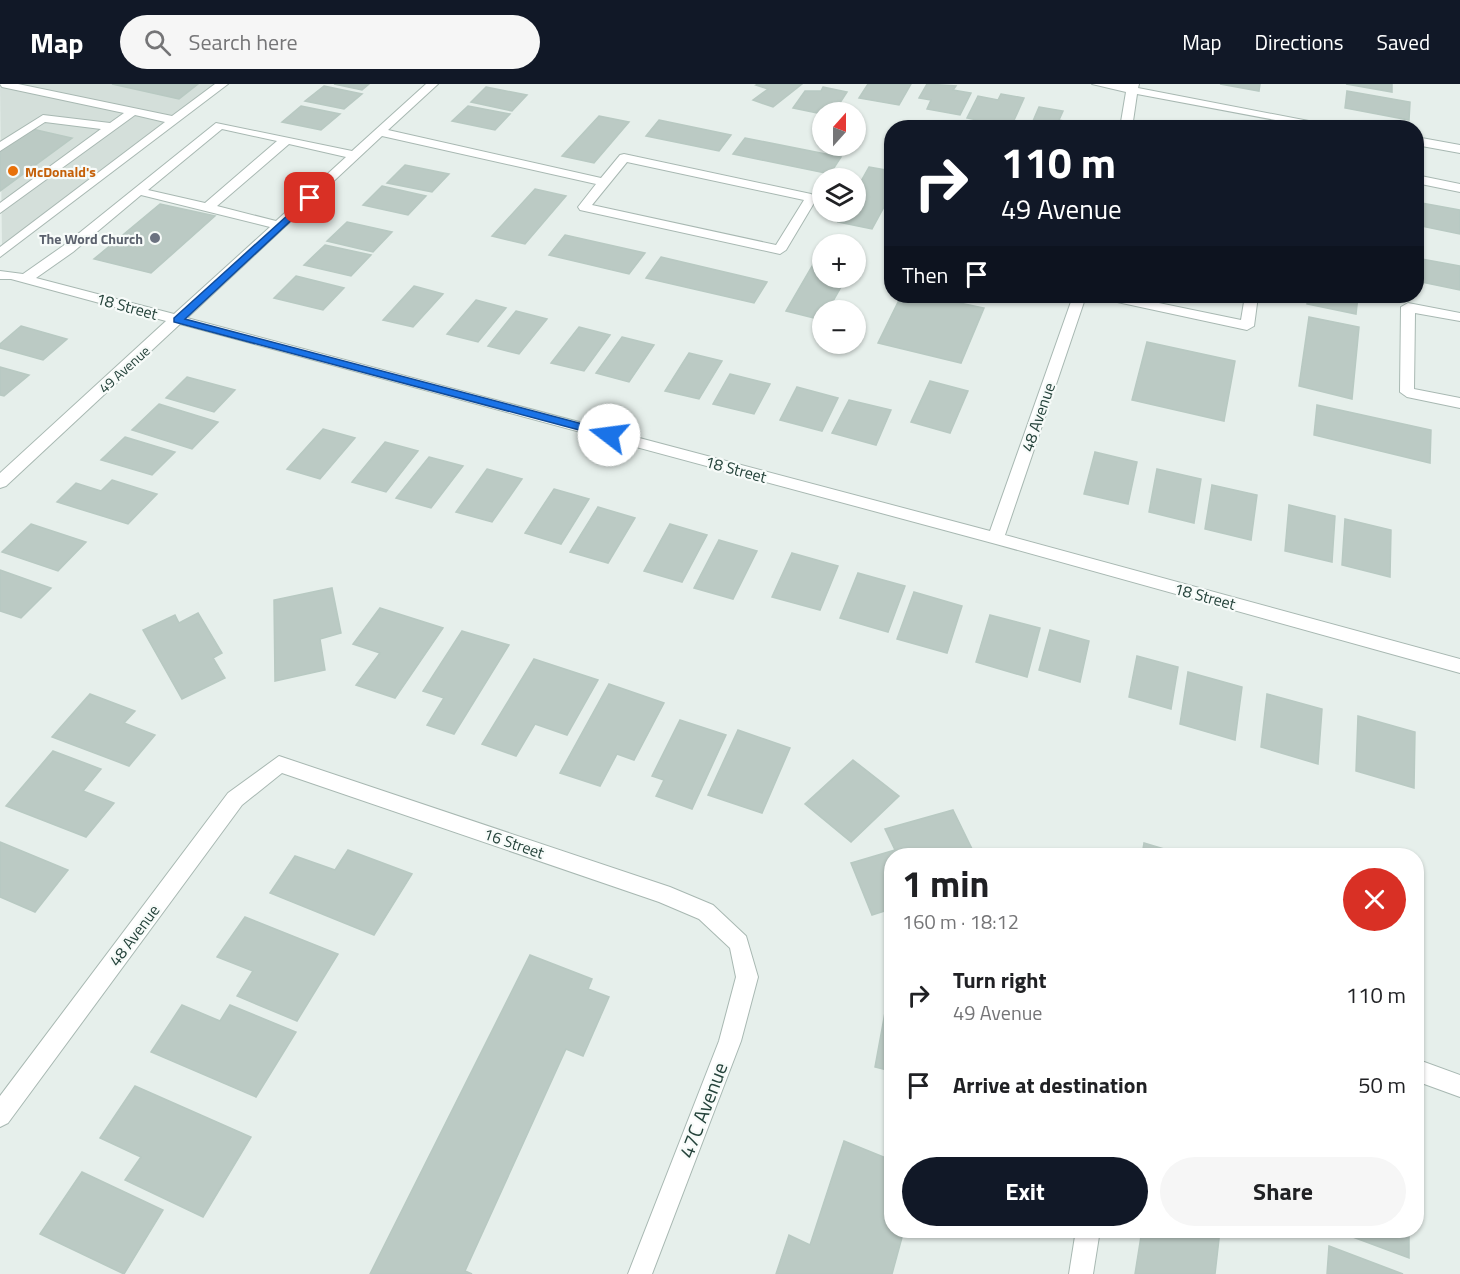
<!DOCTYPE html>
<html lang="en">
<head>
<meta charset="utf-8">
<style>
	:root { --surface:#fff; --page:#f6f6f6; --text:#202124; --muted:#757577; --accent:#111827 }
	body { margin:0; font-family:"Titillium Web",sans-serif; background:var(--page); color:var(--text); height:100vh; display:flex; flex-direction:column; font-size:22px; white-space:nowrap }
	* { box-sizing:border-box; margin:0 }
	p { font-size:20px; color:var(--muted) }
	.icon { flex:none; width:33px; height:33px; fill:none; stroke:currentColor; stroke-width:2; stroke-linecap:round; stroke-linejoin:round }
	.map { position:relative; flex:1; overflow:hidden }
	.panel { position:absolute; left:884px; top:764px; width:540px; height:390px; display:flex; flex-direction:column; background:var(--surface); border-radius:24px; box-shadow:0 2px 4px #0004 }
	.panel>* { flex:none }
	.guide { position:absolute; left:884px; top:36px; width:540px; height:183px; border-radius:24px; box-shadow:0 2px 4px #0004; background:#111827; color:#fff; overflow:hidden }
	.needle { width:39px; rotate:21deg }
	.tools { position:absolute; left:812px; top:18px; display:grid; gap:12px }
	.tools a { display:grid; place-items:center; width:54px; height:54px; border-radius:50%; background:var(--surface); box-shadow:0 2px 4px #0004; font-size:30px }
	.pin { position:absolute; display:grid; place-items:center; width:51px; height:51px; color:#fff; margin:-26px; border-radius:12px; box-shadow:0 3px 9px #0006 }
	.me { position:absolute; width:66px; margin:-33px; rotate:285deg; stroke-linejoin:round; filter:drop-shadow(0 0 4px #0008) }
	.turn { display:flex; align-items:center; gap:21px; height:126px; padding:0 18px; font-size:27px }
	.turn .icon { width:78px; height:78px; stroke-width:2.5 }
	.turn b { display:block; font-size:42px; line-height:51px }
	.then { display:flex; align-items:center; height:57px; padding:0 18px; background:#0003; gap:12px; font-size:22px }
	.round { display:grid; place-items:center; flex:none; width:63px; height:63px; border-radius:32px; background:var(--page) }
	.overview { display:flex; align-items:center; justify-content:space-between; height:102px; padding:0 18px }
	h1 { font-size:36px; font-weight:700; line-height:45px }
	.button { display:flex; gap:12px; margin-top:auto; padding:12px 18px }
	.button a { flex:1; height:69px; border-radius:36px; background:var(--accent); color:#fff; font-size:24px; font-weight:700; line-height:69px; text-align:center }
	.button a+a { background:var(--page); color:var(--text) }
	ul { padding:0; list-style:none }
	li { display:flex; align-items:center; gap:18px; height:90px; padding:0 18px }
	li div { flex:1 }
	li b { display:block; font-size:22px }
	li em { font-style:normal }
	header { display:flex; align-items:center; gap:36px; box-sizing:border-box; height:84px; padding:0 30px; background:var(--accent); color:#fff }
	header strong { font-size:28px }
	nav { display:flex; gap:33px; margin-inline-start:auto; font-size:21px }
	.search { width:420px; height:54px; background:var(--page); display:flex; align-items:center; gap:15px; box-sizing:border-box; padding:0 21px; border-radius:33px; color:var(--muted); font-size:22px }
	.map>svg:first-child { display:block }
	.built { fill:#d4dfda }
	.building { fill:#bbcac4; stroke:#b8c9c2; stroke-width:1.5 }
	.lines { fill:none; stroke-linecap:round; stroke-linejoin:round }
	.minor-casing { stroke:#a8b8b2; stroke-width:2 }
	.minor { fill:#fff; fill-rule:evenodd }
	.route { fill:#1a73e8; stroke:#114b97; stroke-width:1.5 }
	.food-dot { fill:#e8710a; stroke:#f7fbf9; stroke-width:2 }
	.worship-dot { fill:#6b7280; stroke:#f7fbf9; stroke-width:2 }
	.labels { text-anchor:middle; dominant-baseline:central; stroke-width:4.5; stroke-linejoin:round; paint-order:stroke }
	.far-food-label { font-size:14px; font-weight:bold; fill:#c56008; stroke:#f7fbf9; text-anchor:start }
	.far-worship-label { font-size:14px; font-weight:bold; fill:#5b616d; stroke:#f7fbf9; text-anchor:end }
	.far-street-label { font-size:14px; fill:#24423a; stroke:#f7fbf9 }
	.street-label { font-size:16px; fill:#24423a; stroke:#f7fbf9 }
	.near-street-label { font-size:20px; fill:#24423a; stroke:#f7fbf9 }
</style>
</head>
<body>
<header>
<strong>Map</strong>
<div class="search"><svg class="icon" aria-label="search" viewBox="0 0 24 24"><circle cx="10" cy="10" r="6"/><path d="M15 15l6 6"/></svg>Search here</div>
<nav><a>Map</a><a>Directions</a><a>Saved</a></nav>
</header>
<div class="map">
<svg width="1460" height="1190" viewBox="0 0 1460 1190">
	<rect width="100%" height="100%" fill="#e6efeb"/>
	<path class="built" d="M 0,0 L 214,0 L 2,161 Z"/>
	<g class="building">
		<path d="M 112,0 L 198,0 L 179,15 Z"/>
		<path d="M 334,0 L 369,0 L 362,6 Z"/>
		<path d="M 758,0 L 802,0 L 773,23 L 753,16 L 768,5 L 756,1 Z"/>
		<path d="M 868,0 L 911,0 L 899,21 L 859,14 Z"/>
		<path d="M 927,0 L 956,2 L 953,6 L 971,9 L 960,31 L 927,25 L 931,16 L 919,14 Z"/>
		<path d="M 1220,0 L 1260,0 L 1259,7 Z"/>
		<path d="M 1346,0 L 1392,0 L 1392,8 Z"/>
		<path d="M 324,2 L 362,10 L 344,25 L 305,17 Z"/>
		<path d="M 486,3 L 527,11 L 512,27 L 471,18 Z"/>
		<path d="M 823,3 L 847,8 L 834,28 L 822,30 L 793,24 L 805,7 L 821,7 Z"/>
		<path d="M 1347,7 L 1410,18 L 1409,36 L 1345,24 Z"/>
		<path d="M 1001,10 L 1024,14 L 1011,43 L 967,34 L 978,12 L 998,16 Z"/>
		<path d="M 301,22 L 340,30 L 321,46 L 282,38 Z"/>
		<path d="M 468,22 L 510,30 L 495,46 L 452,37 Z"/>
		<path d="M 1039,23 L 1063,27 L 1059,36 L 1079,40 L 1078,44 L 1030,44 Z"/>
		<path d="M 599,32 L 629,38 L 594,79 L 562,72 Z"/>
		<path d="M 659,36 L 731,51 L 719,67 L 646,52 Z"/>
		<path d="M 32,45 L 72,54 L 0,107 L 0,67 Z"/>
		<path d="M 745,54 L 841,73 L 830,90 L 733,70 Z"/>
		<path d="M 405,81 L 449,90 L 432,108 L 387,99 Z"/>
		<path d="M 869,83 L 891,87 L 891,110 L 872,145 L 838,138 L 844,128 L 855,128 L 855,108 Z"/>
		<path d="M 382,102 L 426,112 L 408,131 L 363,121 Z"/>
		<path d="M 535,105 L 566,112 L 525,160 L 492,152 Z"/>
		<path d="M 1416,118 L 1460,126 L 1460,150 L 1416,141 Z"/>
		<path d="M 160,120 L 215,132 L 151,189 L 94,175 Z"/>
		<path d="M 347,138 L 392,148 L 373,168 L 327,157 Z"/>
		<path d="M 565,151 L 645,169 L 629,190 L 549,171 Z"/>
		<path d="M 325,161 L 371,171 L 351,192 L 304,181 Z"/>
		<path d="M 822,165 L 822,194 L 846,194 L 828,226 L 822,226 L 822,236 L 786,227 Z"/>
		<path d="M 661,173 L 767,198 L 754,219 L 646,194 Z"/>
		<path d="M 1416,174 L 1460,182 L 1460,206 L 1416,197 Z"/>
		<path d="M 296,192 L 344,204 L 323,226 L 274,214 Z"/>
		<path d="M 414,202 L 443,210 L 413,243 L 383,236 Z"/>
		<path d="M 901,212 L 926,212 L 984,224 L 961,279 L 878,259 Z"/>
		<path d="M 1308,212 L 1358,212 L 1356,230 L 1307,220 Z"/>
		<path d="M 476,216 L 506,224 L 478,258 L 447,250 Z"/>
		<path d="M 516,227 L 547,235 L 519,270 L 488,262 Z"/>
		<path d="M 1309,233 L 1359,243 L 1352,315 L 1299,302 Z"/>
		<path d="M 21,242 L 67,255 L 43,276 L 0,264 L 0,260 Z"/>
		<path d="M 579,243 L 610,251 L 584,287 L 551,279 Z"/>
		<path d="M 622,253 L 654,261 L 629,298 L 596,289 Z"/>
		<path d="M 1147,258 L 1235,277 L 1224,337 L 1132,316 Z"/>
		<path d="M 689,269 L 722,277 L 699,315 L 665,307 Z"/>
		<path d="M 0,283 L 29,291 L 4,312 L 0,311 Z"/>
		<path d="M 730,290 L 770,300 L 754,330 L 713,320 Z"/>
		<path d="M 187,293 L 235,306 L 214,328 L 166,314 Z"/>
		<path d="M 930,297 L 968,307 L 950,349 L 911,338 Z"/>
		<path d="M 797,303 L 838,314 L 822,347 L 780,336 Z"/>
		<path d="M 849,316 L 891,326 L 876,361 L 832,349 Z"/>
		<path d="M 159,320 L 218,338 L 192,365 L 132,346 Z"/>
		<path d="M 1317,321 L 1431,346 L 1430,379 L 1314,351 Z"/>
		<path d="M 323,345 L 355,354 L 320,395 L 287,385 Z"/>
		<path d="M 125,353 L 175,368 L 152,391 L 101,376 Z"/>
		<path d="M 385,358 L 418,367 L 386,408 L 352,398 Z"/>
		<path d="M 1095,368 L 1137,378 L 1128,420 L 1084,410 Z"/>
		<path d="M 429,373 L 463,382 L 431,424 L 396,414 Z"/>
		<path d="M 487,385 L 522,395 L 492,438 L 456,428 Z"/>
		<path d="M 1157,385 L 1201,395 L 1194,439 L 1149,428 Z"/>
		<path d="M 112,396 L 157,410 L 128,440 L 57,418 L 76,399 L 101,407 Z"/>
		<path d="M 1212,401 L 1257,411 L 1251,456 L 1205,445 Z"/>
		<path d="M 554,405 L 589,415 L 561,460 L 525,449 Z"/>
		<path d="M 1289,421 L 1335,432 L 1332,478 L 1285,467 Z"/>
		<path d="M 598,423 L 635,434 L 608,479 L 570,468 Z"/>
		<path d="M 1345,435 L 1391,446 L 1390,493 L 1342,481 Z"/>
		<path d="M 31,440 L 86,458 L 58,487 L 2,468 Z"/>
		<path d="M 670,440 L 707,451 L 682,498 L 644,487 Z"/>
		<path d="M 719,456 L 757,467 L 733,515 L 694,504 Z"/>
		<path d="M 792,469 L 838,482 L 820,526 L 772,513 Z"/>
		<path d="M 0,486 L 51,504 L 21,534 L 0,527 Z"/>
		<path d="M 858,489 L 905,502 L 888,548 L 840,534 Z"/>
		<path d="M 332,504 L 341,549 L 320,555 L 325,586 L 275,597 L 274,516 Z"/>
		<path d="M 914,508 L 962,522 L 947,569 L 897,555 Z"/>
		<path d="M 380,524 L 443,544 L 395,614 L 356,601 L 380,569 L 353,560 Z"/>
		<path d="M 198,529 L 222,569 L 213,574 L 225,594 L 182,615 L 143,546 L 175,531 L 179,539 Z"/>
		<path d="M 990,531 L 1040,544 L 1027,593 L 976,578 Z"/>
		<path d="M 1050,546 L 1089,557 L 1080,598 L 1039,586 Z"/>
		<path d="M 462,547 L 509,561 L 454,650 L 427,641 L 444,614 L 423,607 Z"/>
		<path d="M 1137,572 L 1178,583 L 1171,625 L 1129,613 Z"/>
		<path d="M 534,575 L 598,596 L 567,651 L 535,640 L 516,672 L 482,660 Z"/>
		<path d="M 1188,588 L 1242,603 L 1235,656 L 1180,640 Z"/>
		<path d="M 609,600 L 664,619 L 634,676 L 617,670 L 600,702 L 560,689 Z"/>
		<path d="M 90,610 L 135,627 L 124,639 L 155,651 L 129,682 L 52,653 Z"/>
		<path d="M 1267,610 L 1322,625 L 1318,680 L 1261,663 Z"/>
		<path d="M 1358,632 L 1415,648 L 1414,704 L 1356,687 Z"/>
		<path d="M 680,636 L 726,651 L 692,725 L 656,712 L 664,696 L 652,692 Z"/>
		<path d="M 738,646 L 790,664 L 762,729 L 708,711 Z"/>
		<path d="M 53,667 L 101,685 L 83,707 L 114,719 L 86,753 L 6,722 Z"/>
		<path d="M 853,676 L 899,712 L 851,758 L 805,720 Z"/>
		<path d="M 953,726 L 975,771 L 891,771 L 891,825 L 872,831 L 851,779 L 895,766 L 885,745 Z"/>
		<path d="M 0,758 L 68,786 L 35,828 L 0,813 Z"/>
		<path d="M 1144,759 L 1184,771 L 1142,771 Z"/>
		<path d="M 348,766 L 412,790 L 374,851 L 270,809 L 295,772 L 335,786 Z"/>
		<path d="M 245,833 L 338,870 L 297,937 L 237,912 L 253,887 L 217,873 Z"/>
		<path d="M 530,871 L 592,895 L 588,905 L 609,913 L 583,972 L 566,965 L 465,1187 L 472,1190 L 370,1190 Z"/>
		<path d="M 182,921 L 220,937 L 230,921 L 296,948 L 256,1013 L 151,968 Z"/>
		<path d="M 886,923 L 891,924 L 891,987 L 875,983 Z"/>
		<path d="M 135,1002 L 251,1053 L 203,1133 L 125,1096 L 141,1073 L 100,1054 Z"/>
		<path d="M 844,1057 L 891,1076 L 891,1146 L 904,1146 L 892,1190 L 776,1190 L 789,1151 L 810,1161 Z"/>
		<path d="M 82,1088 L 163,1126 L 124,1190 L 40,1150 Z"/>
		<path d="M 1142,1146 L 1220,1146 L 1215,1190 L 1135,1190 Z"/>
		<path d="M 1334,1146 L 1409,1146 L 1409,1174 Z"/>
		<path d="M 1329,1162 L 1403,1190 L 1327,1190 Z"/>
	</g>
	<g class="lines">
		<g class="minor-casing">
			<g id="minor">
				<path d="M 0,0 L 18,0 L 172,32 L 215,0 L 228,0 L 0,173 L 0,163 L 165,38 L 135,31 L 0,129 L 0,119 L 101,45 L 45,38 L 0,67 L 0,58 L 43,31 L 110,39 L 124,29 L 2,3 Z"/>
				<path d="M 426,0 L 438,0 L 388,46 L 601,94 L 620,71 L 624,70 L 811,110 L 817,114 L 786,166 L 780,170 L 580,126 L 578,123 L 596,100 L 382,52 L 187,234 L 990,447 L 1073,212 L 1086,212 L 1005,451 L 1460,575 L 1460,589 L 996,460 L 180,240 L 6,402 L 0,404 L 0,389 L 166,237 L 11,195 L 0,195 L 0,187 L 23,190 L 63,162 L 216,39 L 352,67 ZM 222,45 L 277,57 L 205,119 L 148,106 ZM 289,60 L 346,73 L 276,137 L 217,122 ZM 627,78 L 804,116 L 776,161 L 592,121 ZM 141,111 L 270,143 L 174,230 L 36,194 L 73,168 Z"/>
				<path d="M 1092,0 L 1139,0 L 1138,4 L 1345,44 L 1318,44 L 1137,10 L 1132,44 L 1120,44 L 1126,8 Z"/>
				<path d="M 1416,53 L 1460,61 L 1460,69 L 1416,61 Z"/>
				<path d="M 1416,91 L 1460,100 L 1460,108 L 1416,99 Z"/>
				<path d="M 1101,212 L 1125,212 L 1241,236 L 1245,212 L 1258,212 L 1254,242 L 1247,246 L 1108,216 Z"/>
				<path d="M 1408,219 L 1460,229 L 1460,237 L 1415,229 L 1414,305 L 1460,314 L 1460,324 L 1407,313 L 1400,308 L 1401,223 Z"/>
				<path d="M 279,672 L 670,803 L 713,821 L 746,852 L 758,893 L 741,957 L 652,1190 L 628,1190 L 719,957 L 736,893 L 730,864 L 699,835 L 659,818 L 282,689 L 242,721 L 8,1039 L 0,1043 L 0,1012 L 228,709 Z"/>
				<path d="M 1416,975 L 1460,991 L 1460,1013 L 1416,997 Z"/>
				<path d="M 1076,1146 L 1100,1146 L 1093,1190 L 1069,1190 Z"/>
			</g>
		</g>
		<use href="#minor" class="minor"/>
	</g>
	<path class="route" d="M 310,111 L 314,114 L 313,116 L 185,235 L 609,347 L 613,348 L 613,353 L 609,354 L 174,238 L 174,234 Z"/>
	<circle class="food-dot" cx="13" cy="87" r="6"/>
	<circle class="worship-dot" cx="155" cy="154" r="6"/>
	<g class="labels">
		<g class="far-food-label">
			<text x="25" y="87">McDonald's</text>
		</g>
		<g class="far-worship-label">
			<text x="143" y="154">The Word Church</text>
		</g>
		<g class="far-street-label">
			<text transform="translate(124 285) rotate(-42)">49 Avenue</text>
		</g>
		<g class="street-label">
			<text transform="translate(127 222) rotate(15)">18 Street</text>
			<text transform="translate(1038 333) rotate(-71)">48 Avenue</text>
			<text transform="translate(736 385) rotate(15)">18 Street</text>
			<text transform="translate(1205 512) rotate(15)">18 Street</text>
			<text transform="translate(514 759) rotate(19)">16 Street</text>
			<text transform="translate(134 851) rotate(-53)">48 Avenue</text>
		</g>
		<g class="near-street-label">
			<text transform="translate(703 1026) rotate(-69)">47C Avenue</text>
		</g>
	</g>
</svg>
<div class="tools">
<a><svg class="needle" viewBox="-14 -14 28 28"><path d="M0-13l5 13h-10z" fill="#e53935"/><path d="M0 13l5-13h-10z" fill="#757577"/></svg></a>
<a><svg class="icon" aria-label="layers" viewBox="0 0 24 24"><path d="M12 4l9 5-9 5-9-5zM3 14l9 5 9-5"/></svg></a>
<a>+</a>
<a>−</a>
</div>
<div class="pin" style="left:310px;top:114px;background:#d93025"><svg class="icon" aria-label="arrive" viewBox="0 0 24 24"><path d="M6 21V4h12l-3 4 3 4H6"/></svg></div>
<svg class="me" style="left:609px;top:351px" viewBox="-20 -20 40 40"><circle r="19" fill="#fff"/><path d="M0-13L10 11 0 6-10 11z" fill="#1a73e8"/></svg>
<div class="guide">
<div class="turn"><svg class="icon" aria-label="right" viewBox="0 0 24 24"><path d="M7 20v-9h11M14 6l5 5-5 5"/></svg><div><b>110 m</b>49 Avenue</div></div>
<div class="then">Then<svg class="icon" aria-label="arrive" viewBox="0 0 24 24"><path d="M6 21V4h12l-3 4 3 4H6"/></svg></div>
</div>
<section class="panel">
<div class="overview"><div><h1>1 min</h1><p>160 m · 18:12</p></div><a class="round" style="background:#d93025;color:#fff"><svg class="icon" aria-label="close" viewBox="0 0 24 24"><path d="M6 6l12 12M18 6L6 18"/></svg></a></div>
<ul>
<li><svg class="icon" aria-label="right" viewBox="0 0 24 24"><path d="M7 20v-9h11M14 6l5 5-5 5"/></svg><div><b>Turn right</b><p>49 Avenue</p></div><em>110 m</em></li>
<li><svg class="icon" aria-label="arrive" viewBox="0 0 24 24"><path d="M6 21V4h12l-3 4 3 4H6"/></svg><div><b>Arrive at destination</b></div><em>50 m</em></li>
</ul>
<div class="button"><a>Exit</a><a>Share</a></div>
</section>
</div>
</body>
</html>
